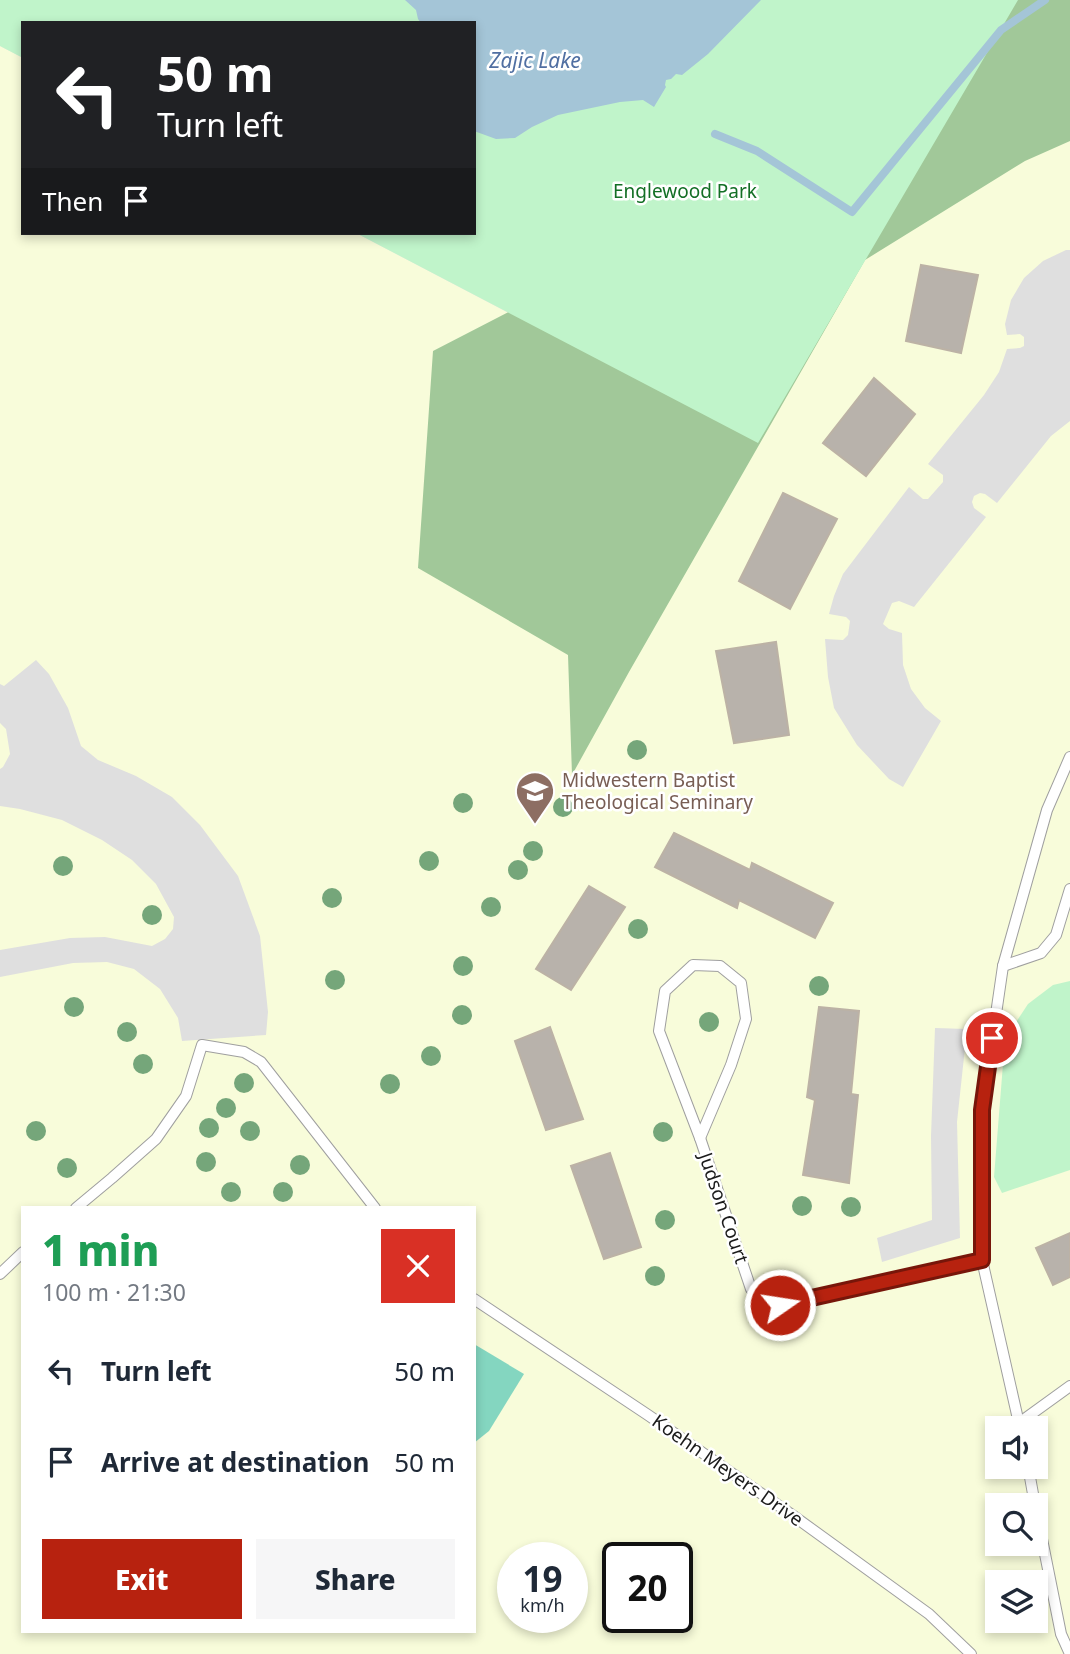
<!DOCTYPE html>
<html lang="en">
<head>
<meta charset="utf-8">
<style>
	:root { --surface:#fff; --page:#f6f6f7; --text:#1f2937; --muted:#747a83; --accent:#b7220f }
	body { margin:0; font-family:"Noto Sans",sans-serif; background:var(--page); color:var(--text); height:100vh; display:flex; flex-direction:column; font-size:26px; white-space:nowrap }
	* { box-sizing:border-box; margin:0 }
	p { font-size:23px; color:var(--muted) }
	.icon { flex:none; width:38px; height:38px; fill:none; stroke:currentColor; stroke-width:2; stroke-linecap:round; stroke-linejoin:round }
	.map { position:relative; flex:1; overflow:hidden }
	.side { position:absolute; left:21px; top:1206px; width:455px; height:427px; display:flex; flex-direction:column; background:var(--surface); border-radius:0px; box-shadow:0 4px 10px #0003 }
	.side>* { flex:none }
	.top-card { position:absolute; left:21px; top:21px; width:455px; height:214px; border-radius:0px; box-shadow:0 4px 10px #0003; background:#202124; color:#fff; overflow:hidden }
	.tools { position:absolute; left:985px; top:1416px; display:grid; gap:14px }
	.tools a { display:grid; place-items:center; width:63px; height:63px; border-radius:0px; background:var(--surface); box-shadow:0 4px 10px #0003; font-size:35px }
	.speed { position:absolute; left:497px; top:1542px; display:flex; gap:14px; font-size:35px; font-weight:700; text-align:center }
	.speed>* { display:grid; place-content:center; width:91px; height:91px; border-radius:50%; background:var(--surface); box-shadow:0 4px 10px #0003; line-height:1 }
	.speed small { font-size:18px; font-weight:400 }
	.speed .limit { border:4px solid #111; border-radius:10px; background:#fff; color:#111 }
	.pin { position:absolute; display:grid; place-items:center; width:60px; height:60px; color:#fff; margin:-30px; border:4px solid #fff; border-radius:50%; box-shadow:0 2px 7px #0007 }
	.me { position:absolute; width:77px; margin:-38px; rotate:77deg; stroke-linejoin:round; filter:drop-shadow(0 0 5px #0008) }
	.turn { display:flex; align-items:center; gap:24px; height:147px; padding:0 21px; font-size:32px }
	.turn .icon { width:91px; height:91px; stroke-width:2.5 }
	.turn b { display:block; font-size:49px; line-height:60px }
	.then { display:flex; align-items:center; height:66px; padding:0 21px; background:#0003; gap:14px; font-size:26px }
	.round { display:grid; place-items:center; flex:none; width:74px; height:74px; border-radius:0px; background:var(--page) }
	.overview { display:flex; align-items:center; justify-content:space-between; height:119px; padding:0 21px }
	h1 { font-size:42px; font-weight:800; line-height:52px; color:#1e9e55 }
	.cta { display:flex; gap:14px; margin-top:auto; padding:14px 21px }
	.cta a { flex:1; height:80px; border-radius:0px; background:var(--accent); color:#fff; font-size:28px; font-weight:800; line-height:80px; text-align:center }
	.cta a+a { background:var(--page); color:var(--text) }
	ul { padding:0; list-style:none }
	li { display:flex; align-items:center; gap:21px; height:91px; padding:0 21px }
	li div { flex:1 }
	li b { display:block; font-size:26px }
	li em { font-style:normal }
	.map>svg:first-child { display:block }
	.education { fill:#f8fcda; fill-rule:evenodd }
	.forest { fill:#a1c899 }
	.park { fill:#c0f4ca }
	.pitch { fill:#84d6c0 }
	.parking { fill:#dfdfdf }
	.water { fill:#a4c5d7 }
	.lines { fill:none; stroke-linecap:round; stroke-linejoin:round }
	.stream { stroke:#a4c5d7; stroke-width:8 }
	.building { fill:#b8b2ab; stroke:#bcb2a5; stroke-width:2 }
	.lane-casing { stroke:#9f9f9f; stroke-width:12 }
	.lane { stroke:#fff; stroke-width:10 }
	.tree { fill:#75a67a }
	.route-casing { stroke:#77160a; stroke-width:18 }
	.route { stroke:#b7220f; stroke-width:12 }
	.labels { text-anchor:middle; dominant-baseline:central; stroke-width:5; stroke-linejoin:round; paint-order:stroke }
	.park-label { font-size:19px; fill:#136f25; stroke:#fff }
	.education-label { font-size:19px; fill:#785e54; stroke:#fff; text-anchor:start }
	.street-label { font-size:19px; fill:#1b1b1b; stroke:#fff }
	.water-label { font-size:21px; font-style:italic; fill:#506fa2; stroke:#fff }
</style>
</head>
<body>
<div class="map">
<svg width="1070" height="1654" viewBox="0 0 1070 1654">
	<rect width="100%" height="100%" fill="#ece9e1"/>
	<path class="education" d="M 1018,0 L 1070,0 L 1070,1654 L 0,1654 L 0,46 L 23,58 L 23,233 L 356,233 L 757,443 ZM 23,1208 L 474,1208 L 474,1631 L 23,1631 ZM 998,1428 L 1036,1428 L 1036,1466 L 998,1466 ZM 998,1505 L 1036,1505 L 1036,1544 L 998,1544 ZM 513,1558 L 572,1558 L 572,1617 L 513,1617 ZM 618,1558 L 677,1558 L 677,1617 L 618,1617 ZM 998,1582 L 1036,1582 L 1036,1620 L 998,1620 Z"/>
	<path class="forest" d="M 853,0 L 1070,0 L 1070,141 L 1025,161 L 865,260 L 629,672 L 572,775 L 568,655 L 418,568 L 433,351 L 700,213 Z"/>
	<g class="park">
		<path d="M 0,0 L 1018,0 L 758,443 L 356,233 L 474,233 L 474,23 L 23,23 L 23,58 L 0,46 Z"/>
		<path d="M 1070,981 L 1070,1170 L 1002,1193 L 994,1177 L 1005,1039 L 1028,1004 L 1053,985 Z"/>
	</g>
	<path class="pitch" d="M 474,1344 L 524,1374 L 489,1431 L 474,1443 Z"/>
	<g class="parking">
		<path d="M 1066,250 L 1070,250 L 1070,421 L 1051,436 L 997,503 L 985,494 L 980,493 L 974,496 L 972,502 L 974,508 L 986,517 L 914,607 L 899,601 L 892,603 L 883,624 L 889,629 L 902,633 L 903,665 L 911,689 L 925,708 L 941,721 L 903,787 L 889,779 L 857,745 L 834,708 L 828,677 L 825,639 L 843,640 L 848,635 L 850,621 L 846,617 L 829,614 L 834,596 L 843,574 L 909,487 L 923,499 L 928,499 L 943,482 L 943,475 L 928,464 L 984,395 L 999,372 L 1007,349 L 1020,348 L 1024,346 L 1024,337 L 1020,334 L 1007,335 L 1005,324 L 1011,300 L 1024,278 L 1043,261 Z"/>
		<path d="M 36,660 L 49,674 L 68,708 L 81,746 L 98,760 L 136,776 L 172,797 L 200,825 L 238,876 L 260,936 L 268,1012 L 266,1035 L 182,1041 L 178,1018 L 160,989 L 134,969 L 107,962 L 73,963 L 0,977 L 0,950 L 70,938 L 105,937 L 152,946 L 165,939 L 173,929 L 174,917 L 156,884 L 132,860 L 102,840 L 62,820 L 20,809 L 0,806 L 0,769 L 3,767 L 10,754 L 6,729 L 0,723 L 0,684 L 4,686 Z"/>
		<path d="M 935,1028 L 967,1029 L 957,1122 L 960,1238 L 882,1262 L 877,1238 L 932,1220 L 931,1136 Z"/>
	</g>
	<path class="water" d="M 405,0 L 761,0 L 708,54 L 682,75 L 676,74 L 671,79 L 666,80 L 665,85 L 666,87 L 654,107 L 643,100 L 620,102 L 558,115 L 532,127 L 515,138 L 496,139 L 474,131 L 474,23 L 421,23 L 418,19 L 416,10 Z"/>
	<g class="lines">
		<path class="stream" d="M 715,134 L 757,151 L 852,212 L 1001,30 L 1045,0"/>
	</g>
	<g class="building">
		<path d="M 921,265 L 978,275 L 961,353 L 906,341 Z"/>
		<path d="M 874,378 L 915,414 L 866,476 L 823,443 Z"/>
		<path d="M 783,493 L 837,519 L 790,609 L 739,581 Z"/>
		<path d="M 776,642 L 789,735 L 734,743 L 716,651 Z"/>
		<path d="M 674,833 L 750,870 L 752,863 L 833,903 L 815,938 L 739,900 L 737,908 L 655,867 Z"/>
		<path d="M 589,886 L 625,907 L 571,990 L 536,969 Z"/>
		<path d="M 819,1007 L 859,1011 L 851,1094 L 858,1095 L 849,1183 L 803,1175 L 815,1100 L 807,1097 Z"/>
		<path d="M 550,1027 L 583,1119 L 546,1130 L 515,1041 Z"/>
		<path d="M 610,1153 L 641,1247 L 604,1259 L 571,1166 Z"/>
		<path d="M 1070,1233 L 1070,1277 L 1053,1285 L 1036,1248 Z"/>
	</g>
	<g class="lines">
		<g class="lane-casing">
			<g id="lane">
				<path d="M 693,965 L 720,966 L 741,983 L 746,1019 L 731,1065 L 700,1138 L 659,1031 L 665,991 Z"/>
				<path d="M 1003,966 L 1041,953 L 1056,935 L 1070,889"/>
				<path d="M 700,1138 L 751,1289 L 780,1305 L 982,1260"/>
				<path d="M 76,1208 L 112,1178 L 156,1139 L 186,1096 L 202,1045 L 244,1052 L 261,1062 L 375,1208"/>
				<path d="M 0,1274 L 23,1252"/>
				<path d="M 474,1299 L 648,1415 L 795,1517 L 929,1614 L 971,1654"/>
				<path d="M 1019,1423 L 1070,1386"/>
				<path d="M 1020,1428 L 982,1260 L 982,1110 L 1003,966 L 1047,810 L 1070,757"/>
				<path d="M 1028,1466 L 1035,1505"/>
				<path d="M 1036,1509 L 1061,1634 L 1070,1654"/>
			</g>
		</g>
		<use href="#lane" class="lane"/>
	</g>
	<g class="tree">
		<circle cx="637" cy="750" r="10"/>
		<circle cx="463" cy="803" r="10"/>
		<circle cx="563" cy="807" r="10"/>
		<circle cx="533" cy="851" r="10"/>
		<circle cx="429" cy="861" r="10"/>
		<circle cx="63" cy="866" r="10"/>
		<circle cx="518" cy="870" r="10"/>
		<circle cx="332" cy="898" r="10"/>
		<circle cx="491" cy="907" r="10"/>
		<circle cx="152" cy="915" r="10"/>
		<circle cx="638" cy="929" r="10"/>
		<circle cx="463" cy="966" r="10"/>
		<circle cx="335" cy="980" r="10"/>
		<circle cx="819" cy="986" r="10"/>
		<circle cx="74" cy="1007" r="10"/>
		<circle cx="462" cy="1015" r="10"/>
		<circle cx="709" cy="1022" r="10"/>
		<circle cx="127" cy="1032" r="10"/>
		<circle cx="431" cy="1056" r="10"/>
		<circle cx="143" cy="1064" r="10"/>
		<circle cx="244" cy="1083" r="10"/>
		<circle cx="390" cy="1084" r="10"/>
		<circle cx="226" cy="1108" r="10"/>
		<circle cx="209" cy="1128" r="10"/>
		<circle cx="36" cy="1131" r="10"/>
		<circle cx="250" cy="1131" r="10"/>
		<circle cx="663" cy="1132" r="10"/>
		<circle cx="206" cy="1162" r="10"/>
		<circle cx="300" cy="1165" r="10"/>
		<circle cx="67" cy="1168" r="10"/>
		<circle cx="231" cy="1192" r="10"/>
		<circle cx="283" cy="1192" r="10"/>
		<circle cx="802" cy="1206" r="10"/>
		<circle cx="851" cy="1207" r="10"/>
		<circle cx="665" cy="1220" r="10"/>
		<circle cx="655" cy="1276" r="10"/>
	</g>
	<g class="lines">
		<g class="route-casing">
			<path id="route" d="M 780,1305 L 982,1260 L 982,1110 L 992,1038"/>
		</g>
		<use href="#route" class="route"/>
	</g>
	<defs>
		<g id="university-pin" transform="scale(2.0125)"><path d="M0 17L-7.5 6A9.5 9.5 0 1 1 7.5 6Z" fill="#8d6e63" stroke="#fff"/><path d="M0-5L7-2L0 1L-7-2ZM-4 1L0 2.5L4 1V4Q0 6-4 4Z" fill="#fff"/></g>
	</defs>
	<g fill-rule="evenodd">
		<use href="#university-pin" x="535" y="791"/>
	</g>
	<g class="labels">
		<g class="park-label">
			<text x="685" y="191">Englewood Park</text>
		</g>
		<g class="education-label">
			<text x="562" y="780">Midwestern Baptist<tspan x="562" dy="22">Theological Seminary</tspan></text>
		</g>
		<g class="street-label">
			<text transform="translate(724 1208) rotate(71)">Judson Court</text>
			<text transform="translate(728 1470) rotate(35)">Koehn Meyers Drive</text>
		</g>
		<g class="water-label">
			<text x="535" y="60">Zajic Lake</text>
		</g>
	</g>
</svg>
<div class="tools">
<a><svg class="icon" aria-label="sound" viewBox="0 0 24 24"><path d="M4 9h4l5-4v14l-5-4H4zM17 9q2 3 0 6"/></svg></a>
<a><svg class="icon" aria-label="search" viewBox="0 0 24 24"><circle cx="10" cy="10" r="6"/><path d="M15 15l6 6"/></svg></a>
<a><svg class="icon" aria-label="layers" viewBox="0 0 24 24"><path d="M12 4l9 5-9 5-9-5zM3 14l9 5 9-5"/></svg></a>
</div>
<div class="speed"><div>19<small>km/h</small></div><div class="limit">20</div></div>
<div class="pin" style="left:992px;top:1038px;background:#d93025"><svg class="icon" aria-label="arrive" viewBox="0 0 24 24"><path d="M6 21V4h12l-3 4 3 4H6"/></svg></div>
<svg class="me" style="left:780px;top:1305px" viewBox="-20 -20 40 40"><circle r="17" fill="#b7220f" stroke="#fff" stroke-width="3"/><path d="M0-11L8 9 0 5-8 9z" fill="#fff"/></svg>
<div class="top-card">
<div class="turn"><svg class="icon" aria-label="left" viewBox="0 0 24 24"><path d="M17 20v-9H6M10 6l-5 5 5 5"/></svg><div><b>50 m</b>Turn left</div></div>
<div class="then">Then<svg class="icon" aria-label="arrive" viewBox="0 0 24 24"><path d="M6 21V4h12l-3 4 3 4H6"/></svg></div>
</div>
<section class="side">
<div class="overview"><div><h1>1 min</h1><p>100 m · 21:30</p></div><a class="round" style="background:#d93025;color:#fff"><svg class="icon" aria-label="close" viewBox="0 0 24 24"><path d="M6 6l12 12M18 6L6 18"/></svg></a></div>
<ul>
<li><svg class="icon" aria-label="left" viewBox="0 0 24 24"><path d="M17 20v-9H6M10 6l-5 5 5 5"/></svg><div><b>Turn left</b></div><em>50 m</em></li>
<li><svg class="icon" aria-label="arrive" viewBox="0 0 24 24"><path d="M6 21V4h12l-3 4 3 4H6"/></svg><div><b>Arrive at destination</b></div><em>50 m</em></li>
</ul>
<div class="cta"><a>Exit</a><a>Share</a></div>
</section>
</div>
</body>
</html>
